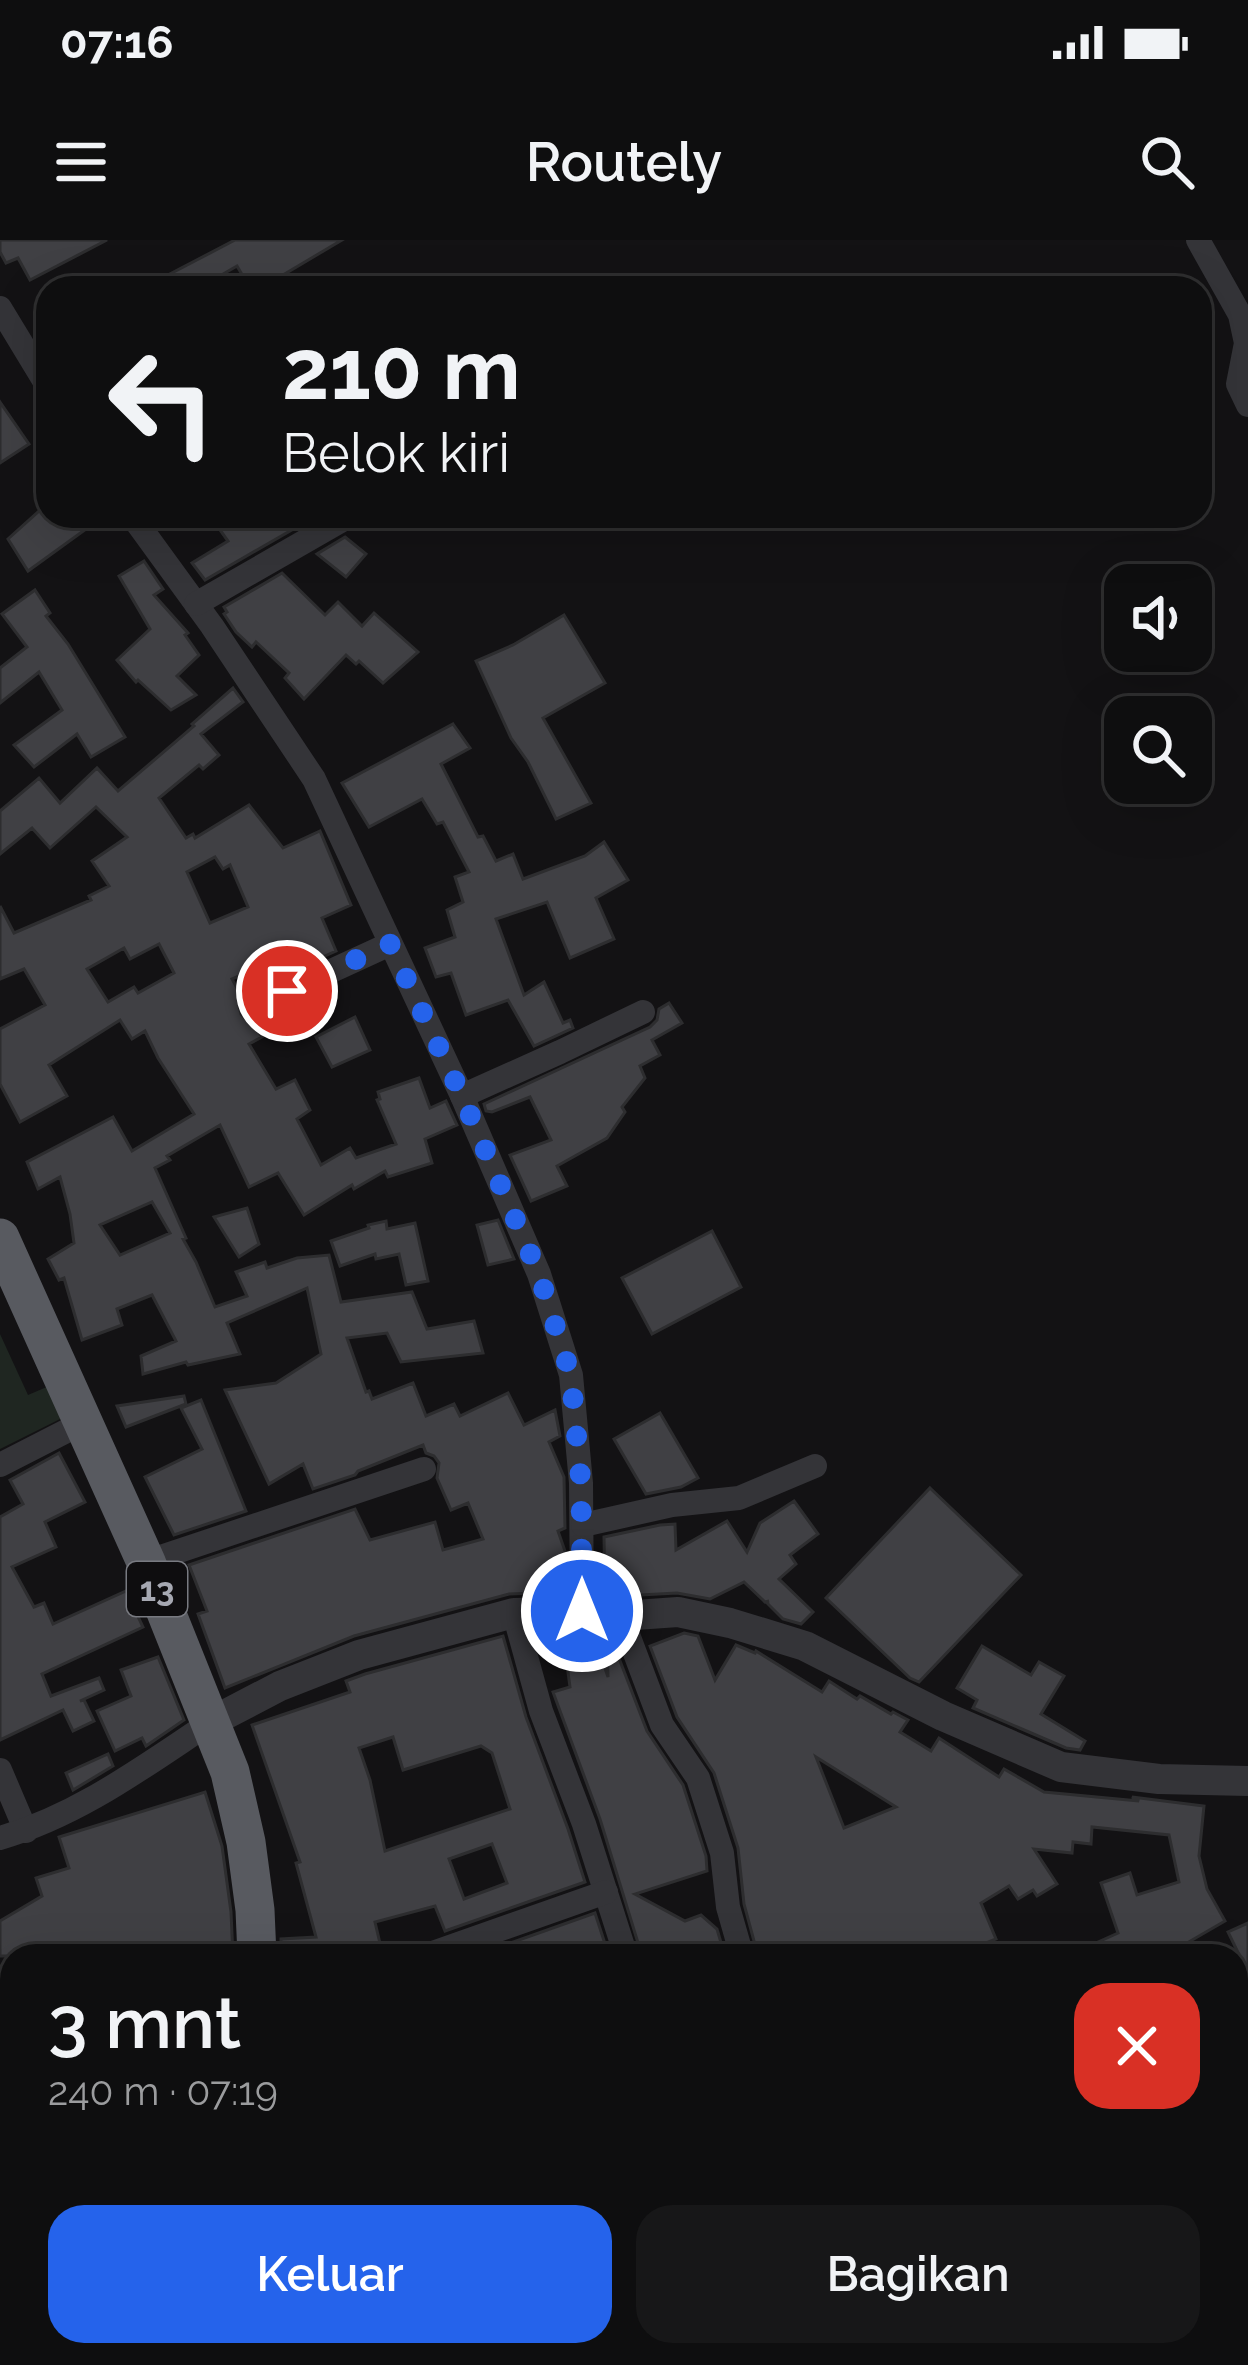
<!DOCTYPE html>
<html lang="id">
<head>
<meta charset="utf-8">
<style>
	:root { --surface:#0e0e0f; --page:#171718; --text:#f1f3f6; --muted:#9b9c9e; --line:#2e2e2f; --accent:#2563eb }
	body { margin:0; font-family:Raleway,sans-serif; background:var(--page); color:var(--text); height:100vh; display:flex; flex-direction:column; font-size:45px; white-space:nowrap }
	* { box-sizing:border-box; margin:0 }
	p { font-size:39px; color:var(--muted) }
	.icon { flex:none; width:66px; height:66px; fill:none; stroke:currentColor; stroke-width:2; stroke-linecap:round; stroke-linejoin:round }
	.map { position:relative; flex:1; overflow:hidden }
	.sheet { position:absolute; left:0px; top:1704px; width:1248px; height:423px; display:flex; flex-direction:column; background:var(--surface); border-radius:36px 36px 0 0; box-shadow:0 12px 48px #0002,0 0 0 3px var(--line) }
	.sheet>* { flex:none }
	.top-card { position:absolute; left:36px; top:36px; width:1176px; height:252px; border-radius:36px; box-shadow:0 12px 48px #0002,0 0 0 3px var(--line); background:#0e0e0f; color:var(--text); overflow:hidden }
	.buttons { position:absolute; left:1104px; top:324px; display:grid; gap:24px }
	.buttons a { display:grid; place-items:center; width:108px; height:108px; border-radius:24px; background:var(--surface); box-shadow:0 12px 48px #0002,0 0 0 3px var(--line); font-size:60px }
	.pin { position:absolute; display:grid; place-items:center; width:102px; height:102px; color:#fff; margin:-51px; border:6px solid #fff; border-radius:50%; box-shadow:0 3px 12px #0007 }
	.me { position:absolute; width:132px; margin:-66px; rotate:0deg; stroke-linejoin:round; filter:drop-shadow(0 0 9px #0008) }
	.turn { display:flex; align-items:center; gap:42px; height:252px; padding:0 48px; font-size:54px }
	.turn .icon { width:156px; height:156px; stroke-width:2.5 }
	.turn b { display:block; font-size:84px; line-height:102px }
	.round { display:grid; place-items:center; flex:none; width:126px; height:126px; border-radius:36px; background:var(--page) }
	.head { display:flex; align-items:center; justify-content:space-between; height:204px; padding:0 48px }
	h1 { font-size:72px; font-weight:600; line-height:90px }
	.cta { display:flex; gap:24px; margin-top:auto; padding:24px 48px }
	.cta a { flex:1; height:138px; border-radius:36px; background:var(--accent); color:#fff; font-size:48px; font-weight:600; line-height:138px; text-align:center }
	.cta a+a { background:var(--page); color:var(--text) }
	.status { display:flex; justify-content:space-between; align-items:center; height:84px; padding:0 60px; background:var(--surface); direction:ltr }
	.status svg { height:33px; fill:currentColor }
	header { display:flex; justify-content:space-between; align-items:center; height:156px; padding:0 48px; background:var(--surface); font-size:54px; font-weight:600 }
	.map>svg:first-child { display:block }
	.green { fill:#1f2621 }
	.building { fill:#404044; stroke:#2d2d2f; stroke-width:3; fill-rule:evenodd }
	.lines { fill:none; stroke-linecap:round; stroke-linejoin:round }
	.service { stroke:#343438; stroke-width:12 }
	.minor { stroke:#343438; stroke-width:24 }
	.tertiary { stroke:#343438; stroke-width:30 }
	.trunk { stroke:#585a60; stroke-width:39 }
	.route { stroke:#2563eb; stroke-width:21; stroke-dasharray:0 37.8 }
	.labels { text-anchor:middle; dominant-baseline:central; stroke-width:12; stroke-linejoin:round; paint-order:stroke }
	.shield { fill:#0e0d0f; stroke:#787a81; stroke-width:3 }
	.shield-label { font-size:33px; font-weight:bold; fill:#a6a8b2 }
</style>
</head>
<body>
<div class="status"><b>07:16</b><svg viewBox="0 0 49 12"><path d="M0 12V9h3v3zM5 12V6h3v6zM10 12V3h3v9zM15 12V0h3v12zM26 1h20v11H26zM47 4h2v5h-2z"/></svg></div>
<header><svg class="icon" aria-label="menu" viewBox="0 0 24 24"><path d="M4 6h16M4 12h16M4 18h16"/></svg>Routely<svg class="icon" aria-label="search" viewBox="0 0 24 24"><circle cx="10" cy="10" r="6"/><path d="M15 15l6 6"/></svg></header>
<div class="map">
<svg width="1248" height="2125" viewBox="0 0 1248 2125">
	<rect width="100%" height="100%" fill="#131214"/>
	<path class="green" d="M 0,1094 L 28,1155 L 49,1146 L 64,1177 L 0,1209 Z"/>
	<g class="building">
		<path d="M 0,0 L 107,0 L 30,40 L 18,18 L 6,23 L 0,12 Z"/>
		<path d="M 235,0 L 342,0 L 261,48 L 250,48 L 237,26 L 199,48 L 143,48 Z"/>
		<path d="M 0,162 L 29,204 L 0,223 Z"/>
		<path d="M 48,263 L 48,276 L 104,276 L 28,331 L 8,299 Z"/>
		<path d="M 210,276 L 259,276 L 266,284 L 275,276 L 316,276 L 205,340 L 192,323 L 228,301 Z"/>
		<path d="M 345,297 L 366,314 L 346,337 L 317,314 Z"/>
		<path d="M 144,321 L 163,349 L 154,355 L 188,393 L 185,395 L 199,415 L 177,436 L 196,455 L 171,470 L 138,440 L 136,442 L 117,420 L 150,389 L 119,336 Z"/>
		<path d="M 282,333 L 325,375 L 338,362 L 362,386 L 374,373 L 418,412 L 383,443 L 359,421 L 356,424 L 346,415 L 304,459 L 285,438 L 289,433 L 256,402 L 252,407 L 236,392 L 224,374 L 227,372 L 224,367 Z"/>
		<path d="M 35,350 L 50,373 L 46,376 L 68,404 L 125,497 L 91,517 L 77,494 L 34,527 L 14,505 L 62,470 L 39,432 L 0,463 L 0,428 L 27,407 L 2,374 Z"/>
		<path d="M 564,375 L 605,443 L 543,478 L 591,563 L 556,579 L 528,522 L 511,498 L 476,421 L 513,405 Z"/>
		<path d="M 233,448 L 243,462 L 201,494 L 219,515 L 203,529 L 199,525 L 159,558 L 186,598 L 193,594 L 195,598 L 249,565 L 283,608 L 320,591 L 351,665 L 322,678 L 336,711 L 300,727 L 288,705 L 258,717 L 262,726 L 232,739 L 242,757 L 239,766 L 241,774 L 247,780 L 256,782 L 262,792 L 260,794 L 262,797 L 249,804 L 276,849 L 295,840 L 310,870 L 297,879 L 321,925 L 350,908 L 356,918 L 396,904 L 377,860 L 380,859 L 378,852 L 419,838 L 430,868 L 446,861 L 457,885 L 425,899 L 432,923 L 388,937 L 385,931 L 354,949 L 352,945 L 304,975 L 278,933 L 249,947 L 220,885 L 167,916 L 170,920 L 155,928 L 186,998 L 183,999 L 196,1022 L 215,1067 L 247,1056 L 236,1032 L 265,1022 L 267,1028 L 297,1018 L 329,1015 L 341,1062 L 412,1052 L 427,1089 L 474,1081 L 483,1113 L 401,1122 L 387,1093 L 347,1098 L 366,1152 L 369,1151 L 372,1159 L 413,1143 L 426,1176 L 454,1164 L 460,1176 L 508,1153 L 524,1185 L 555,1170 L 560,1196 L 549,1202 L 564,1237 L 565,1288 L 558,1291 L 565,1311 L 565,1352 L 509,1354 L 354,1396 L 225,1448 L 198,1374 L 207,1371 L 189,1325 L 355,1269 L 370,1300 L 435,1282 L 443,1310 L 483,1299 L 468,1263 L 451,1270 L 437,1238 L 439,1223 L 434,1216 L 426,1213 L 423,1205 L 358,1231 L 355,1235 L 313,1249 L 303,1224 L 269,1244 L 225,1150 L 276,1143 L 321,1114 L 307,1048 L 227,1083 L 240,1114 L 188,1125 L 186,1122 L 143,1134 L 141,1116 L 176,1101 L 152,1055 L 117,1069 L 122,1085 L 82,1100 L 64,1038 L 59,1040 L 48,1019 L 74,1003 L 70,974 L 60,937 L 38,949 L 27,922 L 113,877 L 132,911 L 194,874 L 158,818 L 145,791 L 132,799 L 120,780 L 49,825 L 67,856 L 20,882 L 0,844 L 0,789 L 45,765 L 24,729 L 0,739 L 0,666 L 14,693 L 91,660 L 89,656 L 109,646 L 92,621 L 127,597 L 96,567 L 50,608 L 32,588 L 0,614 L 0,571 L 39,538 L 60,563 L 97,528 L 118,551 L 194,486 L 192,484 ZM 215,617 L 223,629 L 230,625 L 248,667 L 210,683 L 187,632 ZM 159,704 L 174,733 L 138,753 L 134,747 L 108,762 L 87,729 L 124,708 L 130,719 ZM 152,962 L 170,993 L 120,1015 L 100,985 Z"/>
		<path d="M 453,484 L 470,508 L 441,524 L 478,597 L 483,596 L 496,621 L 513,614 L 523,639 L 585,616 L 604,602 L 628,640 L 596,658 L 614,699 L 570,718 L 547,662 L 496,679 L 524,755 L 544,742 L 563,783 L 570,780 L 573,788 L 534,806 L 508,760 L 466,775 L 451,733 L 436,737 L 425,708 L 455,697 L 447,670 L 463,662 L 455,637 L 469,632 L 443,582 L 437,584 L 422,559 L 369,587 L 342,543 Z"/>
		<path d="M 669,763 L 682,783 L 652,800 L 660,815 L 640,826 L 645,838 L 622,867 L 625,872 L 607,898 L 557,926 L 567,946 L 531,961 L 510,915 L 551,900 L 530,857 L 492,872 L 486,871 L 484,864 L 650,787 L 657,780 L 659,769 Z"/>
		<path d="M 355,777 L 370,810 L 332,827 L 316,797 Z"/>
		<path d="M 247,968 L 259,1004 L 239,1017 L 214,977 Z"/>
		<path d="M 498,980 L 514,1019 L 488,1025 L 477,985 Z"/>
		<path d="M 386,981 L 387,989 L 415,983 L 428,1041 L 406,1045 L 399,1014 L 376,1019 L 375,1014 L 340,1026 L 331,1001 L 369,988 L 368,985 Z"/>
		<path d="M 712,991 L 741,1047 L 652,1094 L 622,1038 Z"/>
		<path d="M 184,1156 L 186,1164 L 126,1187 L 117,1166 Z"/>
		<path d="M 201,1160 L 246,1271 L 174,1295 L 145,1237 L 202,1209 L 181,1168 Z"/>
		<path d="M 660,1173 L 698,1238 L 681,1247 L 646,1254 L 614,1199 Z"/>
		<path d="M 59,1213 L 85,1262 L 45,1282 L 56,1307 L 12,1327 L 34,1367 L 44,1363 L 53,1384 L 126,1351 L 143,1387 L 42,1434 L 51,1456 L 99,1438 L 104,1450 L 80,1461 L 84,1460 L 94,1481 L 73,1491 L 63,1470 L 0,1500 L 0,1277 L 23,1264 L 10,1240 Z"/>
		<path d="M 930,1248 L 1021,1335 L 919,1442 L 910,1438 L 826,1358 Z"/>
		<path d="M 794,1261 L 818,1294 L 790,1315 L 796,1324 L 779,1339 L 813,1372 L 801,1384 L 783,1379 L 766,1362 L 769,1361 L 765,1362 L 744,1342 L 710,1359 L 677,1353 L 622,1356 L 605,1354 L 604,1297 L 660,1285 L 675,1284 L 676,1310 L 727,1281 L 747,1312 L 760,1283 Z"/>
		<path d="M 684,1393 L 698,1396 L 715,1440 L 736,1405 L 755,1413 L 756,1411 L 822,1452 L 829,1441 L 857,1459 L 860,1456 L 891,1474 L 893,1472 L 908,1480 L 900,1492 L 931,1511 L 939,1498 L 999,1537 L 1004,1529 L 1044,1552 L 1139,1561 L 1132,1557 L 1204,1566 L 1199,1616 L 1207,1649 L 1225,1681 L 1180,1707 L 1184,1716 L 1102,1716 L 1096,1703 L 1118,1693 L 1101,1643 L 1130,1633 L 1137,1655 L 1179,1642 L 1169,1595 L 1092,1587 L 1091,1604 L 1073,1602 L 1072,1613 L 1034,1609 L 1057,1644 L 1037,1656 L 1033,1650 L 1018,1659 L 1009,1646 L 981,1663 L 996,1699 L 964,1712 L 965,1716 L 758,1716 L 744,1664 L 738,1608 L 714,1533 L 677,1477 L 650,1406 ZM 816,1517 L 896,1567 L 844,1588 Z"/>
		<path d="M 503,1396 L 526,1477 L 568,1589 L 585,1642 L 445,1691 L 435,1666 L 375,1682 L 383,1716 L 281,1716 L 281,1699 L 316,1697 L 296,1623 L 300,1622 L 252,1485 L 350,1452 L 346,1441 L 365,1434 ZM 393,1497 L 403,1530 L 481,1506 L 492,1513 L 510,1569 L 385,1611 L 370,1540 L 359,1508 ZM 492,1604 L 507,1643 L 464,1659 L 449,1619 Z"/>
		<path d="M 585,1400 L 586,1408 L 597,1405 L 608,1437 L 607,1402 L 612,1400 L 647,1491 L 683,1545 L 706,1616 L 707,1631 L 635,1654 L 685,1681 L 701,1675 L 717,1689 L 725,1716 L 642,1716 L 600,1579 L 553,1452 L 570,1447 L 564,1403 Z"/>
		<path d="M 982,1406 L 1031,1435 L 1039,1422 L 1064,1436 L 1041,1474 L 1085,1501 L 1080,1510 L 1066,1508 L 973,1468 L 977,1460 L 957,1448 Z"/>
		<path d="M 158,1417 L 184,1480 L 146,1506 L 142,1498 L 115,1511 L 97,1471 L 131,1456 L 121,1430 Z"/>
		<path d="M 108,1514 L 113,1526 L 73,1550 L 66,1533 Z"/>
		<path d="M 205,1552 L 222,1606 L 231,1672 L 233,1716 L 148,1716 L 146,1708 L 119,1716 L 0,1716 L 0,1681 L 42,1656 L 36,1638 L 69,1628 L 59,1597 Z"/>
		<path d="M 595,1673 L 609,1716 L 474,1716 Z"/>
		<path d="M 1248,1683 L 1248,1733 L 1228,1692 Z"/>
	</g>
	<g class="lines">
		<path class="service" d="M 0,1931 L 12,1926"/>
		<g class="minor">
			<path d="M 1198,0 L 1240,75 L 1246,103 L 1238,144 L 1248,165"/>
			<path d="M 0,68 L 48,147"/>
			<path d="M 132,276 L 212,386 L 314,539 L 462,856 L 539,1034 L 571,1135 L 581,1243 L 582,1371"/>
			<path d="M 196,364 L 349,276"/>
			<path d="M 255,766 L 390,704"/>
			<path d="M 462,856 L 560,812 L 643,772"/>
			<path d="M 0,1225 L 84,1182"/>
			<path d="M 583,1285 L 672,1265 L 739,1258 L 815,1226"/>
			<path d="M 146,1322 L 424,1229"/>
			<path d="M 514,1373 L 541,1471 L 584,1584 L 626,1716"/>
			<path d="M 621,1376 L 662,1485 L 698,1538 L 722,1613 L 728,1667 L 742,1716"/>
			<path d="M 0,1530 L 26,1591"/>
			<path d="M 0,1598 C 79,1575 143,1527 211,1482"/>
			<path d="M 424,1716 L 606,1652"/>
			<path d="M 1236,1770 L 1248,1765"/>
			<path d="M 436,2125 L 444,2115"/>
		</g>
		<path class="tertiary" d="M 211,1482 L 280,1446 L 359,1415 L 514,1373 L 582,1371 L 621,1376 L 678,1372 L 730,1383 L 805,1406 L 943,1476 L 1061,1527 L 1159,1539 L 1248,1541"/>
		<g class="trunk">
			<path d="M 0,998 L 146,1322 L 230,1532 L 246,1602 L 255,1670 L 257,1716"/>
			<path d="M 514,2115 L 520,2125"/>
		</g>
	</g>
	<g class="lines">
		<path class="route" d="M 287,751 L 390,704 L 462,856 L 539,1034 L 571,1136 L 581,1243 L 582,1371"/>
	</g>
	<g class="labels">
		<rect class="shield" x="127" y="1322" width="60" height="54" rx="9"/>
		<g class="shield-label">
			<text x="157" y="1349">13</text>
		</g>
	</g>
</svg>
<div class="buttons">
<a><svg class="icon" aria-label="sound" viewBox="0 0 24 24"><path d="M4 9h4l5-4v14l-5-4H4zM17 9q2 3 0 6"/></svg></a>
<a><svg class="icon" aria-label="search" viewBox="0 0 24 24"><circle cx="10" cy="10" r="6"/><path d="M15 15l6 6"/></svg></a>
</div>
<div class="pin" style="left:287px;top:751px;background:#d93025"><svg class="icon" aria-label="arrive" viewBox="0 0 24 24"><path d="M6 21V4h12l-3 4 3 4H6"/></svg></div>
<svg class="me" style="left:582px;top:1371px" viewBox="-20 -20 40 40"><circle r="17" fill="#2563eb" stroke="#fff" stroke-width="3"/><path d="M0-11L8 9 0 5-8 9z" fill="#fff"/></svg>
<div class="top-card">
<div class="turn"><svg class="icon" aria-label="left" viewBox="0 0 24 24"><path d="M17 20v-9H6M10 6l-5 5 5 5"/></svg><div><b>210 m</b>Belok kiri</div></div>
</div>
<section class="sheet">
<div class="head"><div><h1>3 mnt</h1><p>240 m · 07:19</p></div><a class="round" style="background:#d93025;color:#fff"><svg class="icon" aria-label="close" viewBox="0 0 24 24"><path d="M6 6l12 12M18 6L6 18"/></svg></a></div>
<div class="cta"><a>Keluar</a><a>Bagikan</a></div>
</section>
</div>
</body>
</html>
